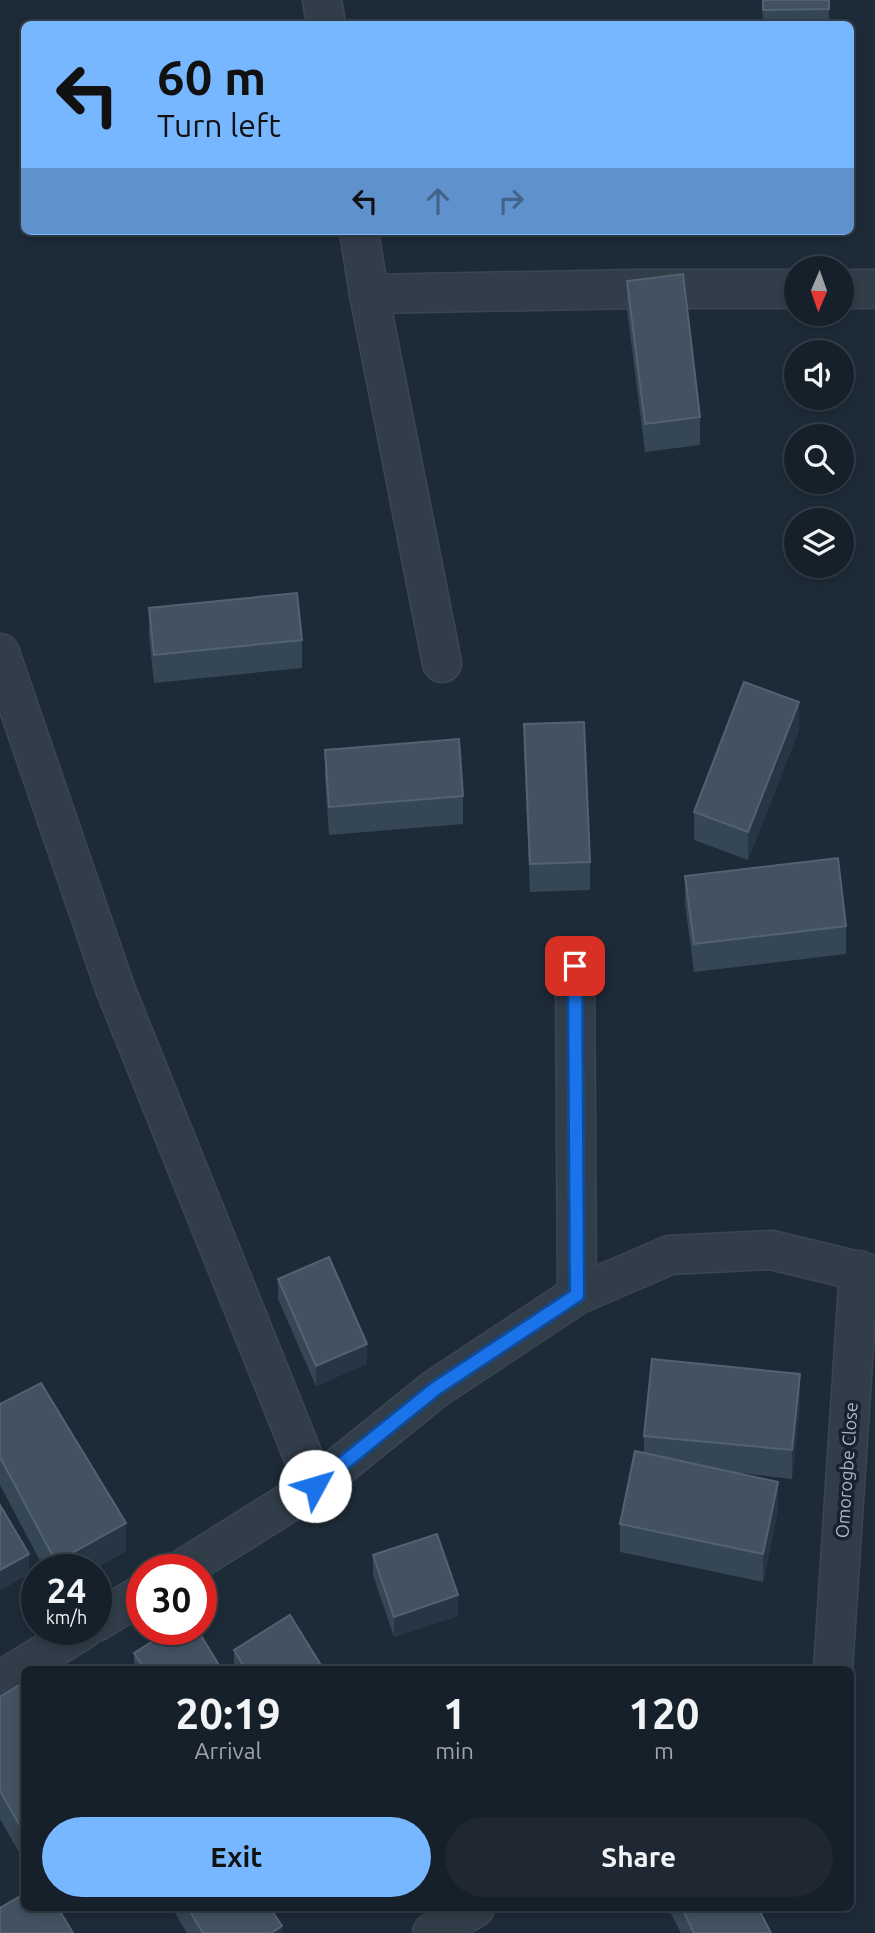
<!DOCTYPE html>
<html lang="en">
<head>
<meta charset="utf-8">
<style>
	:root { --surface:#16202a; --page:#1f2832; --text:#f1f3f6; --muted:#9ea3a8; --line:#353e47; --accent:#77b7ff }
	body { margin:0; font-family:Ubuntu,sans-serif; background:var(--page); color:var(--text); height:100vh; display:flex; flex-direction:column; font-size:26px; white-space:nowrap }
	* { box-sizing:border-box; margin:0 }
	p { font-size:23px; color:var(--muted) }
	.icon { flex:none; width:38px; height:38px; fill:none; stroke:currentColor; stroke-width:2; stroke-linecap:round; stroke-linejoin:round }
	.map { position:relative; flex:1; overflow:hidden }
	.drawer { position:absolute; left:21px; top:1666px; width:833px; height:245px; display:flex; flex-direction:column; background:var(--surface); border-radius:10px; box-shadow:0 4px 10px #0003,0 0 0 2px var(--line) }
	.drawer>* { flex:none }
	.top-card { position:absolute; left:21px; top:21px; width:833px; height:214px; border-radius:10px; box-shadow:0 4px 10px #0003,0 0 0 2px var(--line); background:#77b7ff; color:#111; overflow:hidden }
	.needle { width:46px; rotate:182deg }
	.fabs { position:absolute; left:784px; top:256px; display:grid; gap:14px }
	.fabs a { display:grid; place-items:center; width:70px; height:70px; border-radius:50%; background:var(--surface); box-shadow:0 4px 10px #0003,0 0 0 2px var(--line); font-size:35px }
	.speed { position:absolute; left:21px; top:1554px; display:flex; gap:14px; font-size:35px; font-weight:700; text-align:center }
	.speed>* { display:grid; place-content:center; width:91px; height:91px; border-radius:50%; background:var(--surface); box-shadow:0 4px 10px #0003,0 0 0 2px var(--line); line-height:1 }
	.speed small { font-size:18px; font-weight:400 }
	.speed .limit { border:10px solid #d22; background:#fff; color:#111 }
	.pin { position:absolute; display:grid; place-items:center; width:60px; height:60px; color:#fff; margin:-30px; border-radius:14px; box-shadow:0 4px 10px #0006 }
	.me { position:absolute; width:77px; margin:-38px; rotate:51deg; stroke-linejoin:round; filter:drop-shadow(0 0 5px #0008) }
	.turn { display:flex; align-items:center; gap:24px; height:147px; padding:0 21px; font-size:32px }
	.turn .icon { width:91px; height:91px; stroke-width:2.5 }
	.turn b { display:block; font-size:49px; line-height:60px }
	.lanes { display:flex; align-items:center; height:66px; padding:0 21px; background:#0003; justify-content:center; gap:35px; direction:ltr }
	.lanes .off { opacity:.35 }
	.eta { display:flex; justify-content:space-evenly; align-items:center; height:119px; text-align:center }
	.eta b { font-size:42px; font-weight:600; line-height:49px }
	.cta { display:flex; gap:14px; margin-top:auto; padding:14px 21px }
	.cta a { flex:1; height:80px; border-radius:42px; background:var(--accent); color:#111; font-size:28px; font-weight:600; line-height:80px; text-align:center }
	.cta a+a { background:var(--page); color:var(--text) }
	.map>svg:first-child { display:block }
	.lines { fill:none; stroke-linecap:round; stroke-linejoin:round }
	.street-casing { stroke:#3b4652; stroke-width:41 }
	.street { stroke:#313d49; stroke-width:38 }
	.wall { fill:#354655 }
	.shaded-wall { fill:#263645 }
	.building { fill:#425262; stroke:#526271; stroke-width:2 }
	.route-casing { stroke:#114b97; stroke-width:18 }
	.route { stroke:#1a73e8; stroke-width:12 }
	.labels { text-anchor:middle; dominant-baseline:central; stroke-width:7; stroke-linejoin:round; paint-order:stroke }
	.street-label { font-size:18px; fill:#abb8c6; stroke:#17222d }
</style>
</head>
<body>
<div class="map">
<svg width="875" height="1933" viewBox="0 0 875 1933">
	<rect width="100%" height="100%" fill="#1d2b38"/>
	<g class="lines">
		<g class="street-casing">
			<g id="street">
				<path d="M 322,0 L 326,24"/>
				<path d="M 359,231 L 369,294 L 442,663"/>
				<path d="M 842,289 L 875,289"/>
				<path d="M 369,294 L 636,289 L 796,289"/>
				<path d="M 0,653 L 115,988 L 315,1486"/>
				<path d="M 575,966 L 577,1295"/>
				<path d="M 181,1570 L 315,1486 L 435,1389 L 577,1295 L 670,1255 L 771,1250 L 875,1275"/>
				<path d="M 96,1622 L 142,1594"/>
				<path d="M 833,1670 L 859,1270"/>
				<path d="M 0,1681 L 84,1629"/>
				<path d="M 432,1933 L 475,1908"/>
			</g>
		</g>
		<use href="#street" class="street"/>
	</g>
	<g class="wall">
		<path d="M 762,0 L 829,0 L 829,24 L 763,24 Z"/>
		<path d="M 627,281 L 700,417 L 700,445 L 645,452 L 627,309 Z"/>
		<path d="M 149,608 L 302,640 L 302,668 L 154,683 L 149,636 Z"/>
		<path d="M 524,724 L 590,862 L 590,890 L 530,892 L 524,752 Z"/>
		<path d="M 799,730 L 748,860 L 694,840 L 694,812 Z"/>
		<path d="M 325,750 L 463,796 L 463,824 L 329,835 L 325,778 Z"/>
		<path d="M 685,876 L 846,926 L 846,954 L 694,972 L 685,904 Z"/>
		<path d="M 278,1279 L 367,1364 L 316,1386 L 278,1299 Z"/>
		<path d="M 800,1402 L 792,1479 L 740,1473 L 778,1510 L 763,1582 L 620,1552 L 620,1524 L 644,1453 L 644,1436 Z"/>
		<path d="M 0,1404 L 126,1551 L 92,1570 L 45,1570 L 0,1485 Z"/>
		<path d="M 373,1555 L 458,1616 L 394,1637 L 373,1575 Z"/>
		<path d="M 234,1650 L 324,1670 L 234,1670 Z"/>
		<path d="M 134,1653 L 222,1670 L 134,1670 Z"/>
		<path d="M 24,1682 L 24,1861 L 0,1819 L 0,1697 Z"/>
		<path d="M 172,1908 L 270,1908 L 282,1933 L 187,1933 Z"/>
		<path d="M 668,1908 L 758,1908 L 771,1933 L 681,1933 Z"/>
	</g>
	<g class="shaded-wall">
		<path d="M 799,702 L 799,730 L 748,860 L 748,832 Z"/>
		<path d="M 367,1344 L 367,1364 L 316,1386 L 316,1366 Z"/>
		<path d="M 800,1374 L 800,1402 L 792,1479 L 792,1450 Z"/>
		<path d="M 778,1482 L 778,1510 L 763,1582 L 763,1554 Z"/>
		<path d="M 126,1523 L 126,1551 L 92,1570 L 56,1570 L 56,1562 Z"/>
		<path d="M 29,1554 L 29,1574 L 0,1591 L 0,1570 Z"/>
		<path d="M 458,1595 L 458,1616 L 394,1637 L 394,1617 Z"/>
		<path d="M 282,1926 L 282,1933 L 271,1933 Z"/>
	</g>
	<g class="building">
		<path d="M 763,0 L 829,0 L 829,9 L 763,10 Z"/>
		<path d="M 737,22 L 738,24 L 694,24 Z"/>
		<path d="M 683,274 L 700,417 L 645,424 L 627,281 Z"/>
		<path d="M 297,593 L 302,640 L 154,655 L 149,608 Z"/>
		<path d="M 744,682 L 799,702 L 748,832 L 694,812 Z"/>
		<path d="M 584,722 L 590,862 L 530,864 L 524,724 Z"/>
		<path d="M 459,739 L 463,796 L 329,807 L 325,750 Z"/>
		<path d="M 838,858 L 846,926 L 694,944 L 685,876 Z"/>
		<path d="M 329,1257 L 367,1344 L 316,1366 L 278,1279 Z"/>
		<path d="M 652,1359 L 800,1374 L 792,1450 L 644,1436 Z"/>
		<path d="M 41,1383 L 126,1523 L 56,1562 L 0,1457 L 0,1404 Z"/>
		<path d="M 635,1451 L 778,1482 L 763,1554 L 620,1524 Z"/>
		<path d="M 0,1505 L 29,1554 L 0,1570 Z"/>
		<path d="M 437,1534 L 458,1595 L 394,1617 L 373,1555 Z"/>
		<path d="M 290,1615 L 324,1670 L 246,1670 L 234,1650 Z"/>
		<path d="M 172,1629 L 197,1629 L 222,1670 L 145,1670 L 134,1653 Z"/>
		<path d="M 24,1682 L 24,1833 L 0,1791 L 0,1697 Z"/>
		<path d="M 24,1894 L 24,1908 L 58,1908 L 73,1933 L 0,1933 L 0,1908 Z"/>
		<path d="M 188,1908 L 270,1908 L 282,1926 L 271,1933 L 203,1933 Z"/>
		<path d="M 682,1908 L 758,1908 L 771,1933 L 694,1933 Z"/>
	</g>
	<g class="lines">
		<g class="route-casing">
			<path id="route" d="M 315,1486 L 435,1389 L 577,1295 L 575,966"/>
		</g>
		<use href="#route" class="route"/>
	</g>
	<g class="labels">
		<g class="street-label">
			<text transform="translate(846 1470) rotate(-86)">Omorogbe Close</text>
		</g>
	</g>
</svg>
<div class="fabs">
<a><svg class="needle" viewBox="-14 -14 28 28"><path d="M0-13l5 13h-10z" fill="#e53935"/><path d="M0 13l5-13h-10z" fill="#9ea3a8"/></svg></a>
<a><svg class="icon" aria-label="sound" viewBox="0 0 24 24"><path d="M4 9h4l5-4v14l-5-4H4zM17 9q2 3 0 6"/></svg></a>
<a><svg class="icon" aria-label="search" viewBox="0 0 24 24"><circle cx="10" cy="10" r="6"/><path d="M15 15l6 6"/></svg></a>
<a><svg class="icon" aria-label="layers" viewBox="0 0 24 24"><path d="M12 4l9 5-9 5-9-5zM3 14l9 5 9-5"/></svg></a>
</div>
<div class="speed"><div>24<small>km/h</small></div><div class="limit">30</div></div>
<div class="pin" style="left:575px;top:966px;background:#d93025"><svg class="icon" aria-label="arrive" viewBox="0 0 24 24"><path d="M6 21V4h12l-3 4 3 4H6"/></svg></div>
<svg class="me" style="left:315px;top:1486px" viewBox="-20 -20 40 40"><circle r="19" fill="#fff"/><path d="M0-13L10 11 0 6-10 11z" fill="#1a73e8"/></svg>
<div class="top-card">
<div class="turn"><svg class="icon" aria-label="left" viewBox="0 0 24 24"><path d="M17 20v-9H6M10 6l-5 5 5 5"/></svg><div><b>60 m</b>Turn left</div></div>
<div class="lanes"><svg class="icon" aria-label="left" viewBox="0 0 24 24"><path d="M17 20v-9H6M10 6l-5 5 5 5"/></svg><svg class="icon off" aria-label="ahead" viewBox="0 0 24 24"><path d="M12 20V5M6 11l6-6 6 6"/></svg><svg class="icon off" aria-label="right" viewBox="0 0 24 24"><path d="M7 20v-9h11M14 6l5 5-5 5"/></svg></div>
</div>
<section class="drawer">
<div class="eta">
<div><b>20:19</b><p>Arrival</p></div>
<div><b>1</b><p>min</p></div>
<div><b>120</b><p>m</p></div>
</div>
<div class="cta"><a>Exit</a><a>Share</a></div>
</section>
</div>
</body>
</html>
